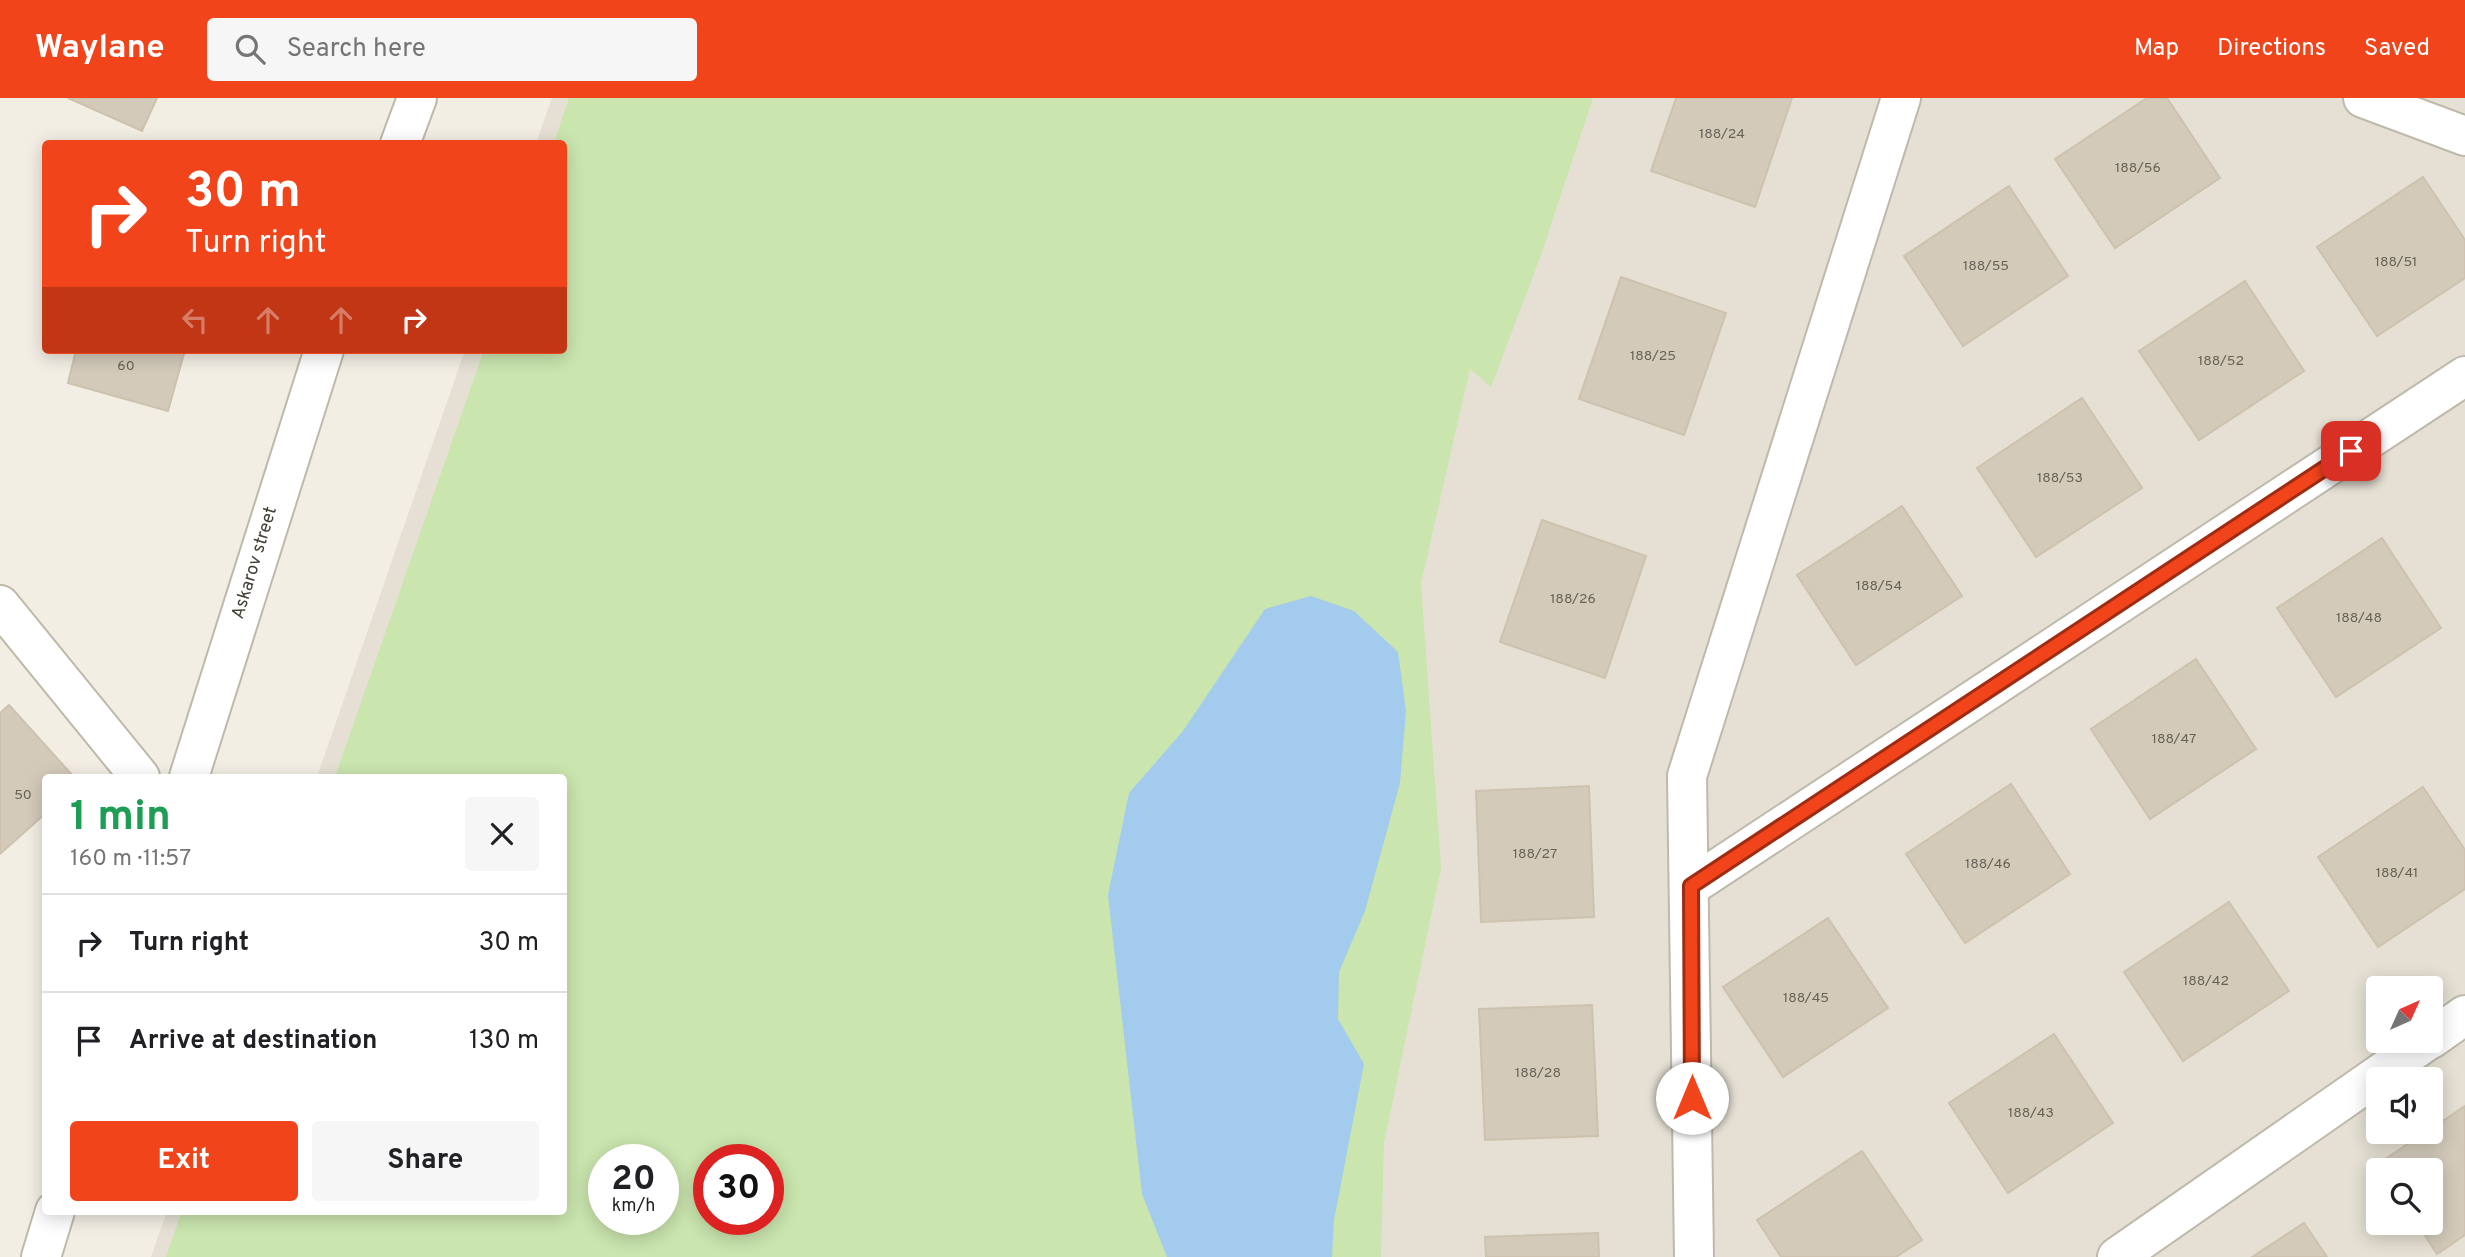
<!DOCTYPE html>
<html lang="en">
<head>
<meta charset="utf-8">
<style>
	:root { --surface:#fff; --page:#f6f6f6; --text:#202124; --muted:#757577; --line:#e0e0e0; --accent:#f2441b }
	body { margin:0; font-family:Overpass,sans-serif; background:var(--page); color:var(--text); height:100vh; display:flex; flex-direction:column; font-size:26px; white-space:nowrap }
	* { box-sizing:border-box; margin:0 }
	p { font-size:23px; color:var(--muted) }
	.icon { flex:none; width:38px; height:38px; fill:none; stroke:currentColor; stroke-width:2; stroke-linecap:round; stroke-linejoin:round }
	.map { position:relative; flex:1; overflow:hidden }
	.panel { position:absolute; left:42px; top:676px; width:525px; height:441px; display:flex; flex-direction:column; background:var(--surface); border-radius:7px; box-shadow:0 4px 18px #0003 }
	.panel>* { flex:none }
	.banner { position:absolute; left:42px; top:42px; width:525px; height:214px; border-radius:7px; box-shadow:0 4px 18px #0003; background:#f2441b; color:#fff; overflow:hidden }
	.needle { width:46px; rotate:45deg }
	.buttons { position:absolute; left:2366px; top:878px; display:grid; gap:14px }
	.buttons a { display:grid; place-items:center; width:77px; height:77px; border-radius:7px; background:var(--surface); box-shadow:0 4px 18px #0003; font-size:35px }
	.speed { position:absolute; left:588px; top:1046px; display:flex; gap:14px; font-size:35px; font-weight:700; text-align:center }
	.speed>* { display:grid; place-content:center; width:91px; height:91px; border-radius:50%; background:var(--surface); box-shadow:0 4px 18px #0003; line-height:1 }
	.speed small { font-size:18px; font-weight:400 }
	.speed .limit { border:10px solid #d22; background:#fff; color:#111 }
	.pin { position:absolute; display:grid; place-items:center; width:60px; height:60px; color:#fff; margin:-30px; border-radius:14px; box-shadow:0 4px 10px #0006 }
	.me { position:absolute; width:77px; margin:-38px; rotate:0deg; stroke-linejoin:round; filter:drop-shadow(0 0 5px #0008) }
	.turn { display:flex; align-items:center; gap:24px; height:147px; padding:0 28px; font-size:32px }
	.turn .icon { width:91px; height:91px; stroke-width:2.5 }
	.turn b { display:block; font-size:49px; line-height:60px }
	.lanes { display:flex; align-items:center; height:66px; padding:0 28px; background:#0003; justify-content:center; gap:35px; direction:ltr }
	.lanes .off { opacity:.35 }
	.round { display:grid; place-items:center; flex:none; width:74px; height:74px; border-radius:7px; background:var(--page) }
	.overview { display:flex; align-items:center; justify-content:space-between; height:119px; padding:0 28px }
	h1 { font-size:42px; font-weight:700; line-height:52px; color:#1e9e55 }
	.cta { display:flex; gap:14px; margin-top:auto; padding:14px 28px }
	.cta a { flex:1; height:80px; border-radius:7px; background:var(--accent); color:#fff; font-size:28px; font-weight:700; line-height:80px; text-align:center }
	.cta a+a { background:var(--page); color:var(--text) }
	ul { padding:0; list-style:none }
	li { display:flex; align-items:center; gap:21px; height:98px; padding:0 28px; border-top:2px solid var(--line) }
	li div { flex:1 }
	li b { display:block; font-size:26px }
	li em { font-style:normal }
	header { display:flex; align-items:center; gap:42px; box-sizing:border-box; height:98px; padding:0 35px; background:var(--accent); color:#fff }
	header strong { font-size:33px }
	nav { display:flex; gap:38px; margin-inline-start:auto; font-size:24px }
	.search { width:490px; height:63px; background:var(--page); display:flex; align-items:center; gap:18px; box-sizing:border-box; padding:0 24px; border-radius:7px; color:var(--muted); font-size:26px }
	.map>svg:first-child { display:block }
	.residential { fill:#e5e0d3; fill-rule:evenodd }
	.green { fill:#cae5ae; fill-rule:evenodd }
	.water { fill:#a2cbed }
	.building { fill:#d3caba; stroke:#cdc2ae; stroke-width:2 }
	.lines { fill:none; stroke-linecap:round; stroke-linejoin:round }
	.minor-casing { stroke:#bfb9aa; stroke-width:42 }
	.tertiary-casing { stroke:#bfb9aa; stroke-width:42 }
	.minor { stroke:#fff; stroke-width:38 }
	.tertiary { stroke:#fff; stroke-width:38 }
	.route-casing { stroke:#9d2c12; stroke-width:18 }
	.route { stroke:#f2441b; stroke-width:12 }
	.labels { text-anchor:middle; dominant-baseline:central; stroke-width:5; stroke-linejoin:round; paint-order:stroke }
	.number-label { font-size:14px; fill:#676156 }
	.street-label { font-size:18px; fill:#433e34; stroke:#fff }
</style>
</head>
<body>
<header>
<strong>Waylane</strong>
<div class="search"><svg class="icon" aria-label="search" viewBox="0 0 24 24"><circle cx="10" cy="10" r="6"/><path d="M15 15l6 6"/></svg>Search here</div>
<nav><a>Map</a><a>Directions</a><a>Saved</a></nav>
</header>
<div class="map">
<svg width="2465" height="1159" viewBox="0 0 2465 1159">
	<rect width="100%" height="100%" fill="#f2eee4"/>
	<path class="residential" d="M 552,0 L 2465,0 L 2465,1159 L 151,1159 L 167,1113 L 564,1113 L 564,679 L 317,679 L 465,252 L 564,252 L 564,46 L 536,45 ZM 2378,891 L 2431,891 L 2431,943 L 2378,943 ZM 2378,982 L 2431,982 L 2431,1034 L 2378,1034 ZM 604,1062 L 663,1062 L 663,1122 L 604,1122 ZM 709,1062 L 768,1062 L 768,1122 L 709,1122 ZM 2378,1073 L 2431,1073 L 2431,1125 L 2378,1125 Z"/>
	<path class="green" d="M 569,0 L 1593,0 L 1541,157 L 1491,289 L 1470,271 L 1421,485 L 1441,770 L 1384,1045 L 1381,1159 L 166,1159 L 182,1113 L 564,1113 L 564,679 L 335,679 L 484,252 L 564,252 L 564,46 L 554,45 ZM 604,1062 L 663,1062 L 663,1122 L 604,1122 ZM 709,1062 L 768,1062 L 768,1122 L 709,1122 Z"/>
	<path class="water" d="M 1311,498 L 1354,513 L 1398,554 L 1406,613 L 1400,685 L 1365,813 L 1339,874 L 1338,921 L 1364,966 L 1334,1122 L 1332,1159 L 1167,1159 L 1142,1096 L 1108,797 L 1129,695 L 1183,633 L 1265,511 Z"/>
	<g class="building">
		<path d="M 68,0 L 157,0 L 142,33 Z"/>
		<path d="M 1676,0 L 1792,0 L 1755,109 L 1651,73 Z"/>
		<path d="M 2147,0 L 2167,0 L 2220,80 L 2115,150 L 2055,61 Z"/>
		<path d="M 2423,79 L 2465,142 L 2465,180 L 2377,238 L 2317,149 Z"/>
		<path d="M 2009,88 L 2068,178 L 1963,248 L 1904,158 Z"/>
		<path d="M 1621,179 L 1726,215 L 1684,337 L 1579,301 Z"/>
		<path d="M 2245,183 L 2304,273 L 2199,342 L 2139,253 Z"/>
		<path d="M 76,252 L 185,252 L 168,313 L 68,285 Z"/>
		<path d="M 2082,300 L 2142,390 L 2036,459 L 1977,370 Z"/>
		<path d="M 1902,408 L 1962,498 L 1856,567 L 1797,477 Z"/>
		<path d="M 1542,422 L 1646,458 L 1605,580 L 1500,544 Z"/>
		<path d="M 2382,440 L 2441,530 L 2336,599 L 2277,510 Z"/>
		<path d="M 2196,561 L 2256,651 L 2150,721 L 2091,631 Z"/>
		<path d="M 9,607 L 74,679 L 46,679 L 46,715 L 0,756 L 0,615 Z"/>
		<path d="M 2011,686 L 2070,776 L 1965,845 L 1906,756 Z"/>
		<path d="M 1589,688 L 1594,819 L 1481,824 L 1476,693 Z"/>
		<path d="M 2423,689 L 2465,752 L 2465,791 L 2378,849 L 2318,759 Z"/>
		<path d="M 2229,804 L 2289,893 L 2183,963 L 2124,874 Z"/>
		<path d="M 1828,820 L 1888,910 L 1783,979 L 1723,889 Z"/>
		<path d="M 1592,907 L 1598,1038 L 1485,1042 L 1479,911 Z"/>
		<path d="M 2054,936 L 2113,1025 L 2008,1095 L 1949,1005 Z"/>
		<path d="M 2465,1008 L 2465,1137 L 2437,1156 L 2417,1125 L 2431,1125 L 2431,1073 L 2382,1073 L 2378,1066 L 2425,1034 L 2431,1034 L 2431,1031 Z"/>
		<path d="M 1862,1053 L 1922,1142 L 1896,1159 L 1781,1159 L 1757,1122 Z"/>
		<path d="M 2304,1125 L 2327,1159 L 2252,1159 Z"/>
		<path d="M 1598,1135 L 1599,1159 L 1486,1159 L 1485,1139 Z"/>
	</g>
	<g class="lines">
		<g class="minor-casing">
			<g id="minor">
				<path d="M 2363,0 L 2465,38"/>
				<path d="M 0,507 L 140,679"/>
				<path d="M 1691,788 L 2465,278"/>
				<path d="M 2431,941 L 2465,917"/>
				<path d="M 1694,1159 L 1687,678 L 1901,0"/>
				<path d="M 2117,1159 L 2427,943"/>
			</g>
		</g>
		<g class="tertiary-casing">
			<g id="tertiary">
				<path d="M 400,46 L 417,0"/>
				<path d="M 189,679 L 324,252"/>
				<path d="M 41,1159 L 55,1113"/>
			</g>
		</g>
		<use href="#minor" class="minor"/>
		<use href="#tertiary" class="tertiary"/>
	</g>
	<g class="lines">
		<g class="route-casing">
			<path id="route" d="M 1692,1000 L 1691,788 L 2351,353"/>
		</g>
		<use href="#route" class="route"/>
	</g>
	<g class="labels">
		<g class="number-label">
			<text x="1722" y="36">188/24</text>
			<text x="2138" y="70">188/56</text>
			<text x="2396" y="164">188/51</text>
			<text x="1986" y="168">188/55</text>
			<text x="1653" y="258">188/25</text>
			<text x="2221" y="263">188/52</text>
			<text x="126" y="268">60</text>
			<text x="2060" y="380">188/53</text>
			<text x="1879" y="488">188/54</text>
			<text x="1573" y="501">188/26</text>
			<text x="2359" y="520">188/48</text>
			<text x="2174" y="641">188/47</text>
			<text x="23" y="697">50</text>
			<text x="1535" y="756">188/27</text>
			<text x="1988" y="766">188/46</text>
			<text x="2397" y="775">188/41</text>
			<text x="2206" y="883">188/42</text>
			<text x="1806" y="900">188/45</text>
			<text x="1538" y="975">188/28</text>
			<text x="2031" y="1015">188/43</text>
		</g>
		<g class="street-label">
			<text transform="translate(255 465) rotate(-73)">Askarov street</text>
		</g>
	</g>
</svg>
<div class="buttons">
<a><svg class="needle" viewBox="-14 -14 28 28"><path d="M0-13l5 13h-10z" fill="#e53935"/><path d="M0 13l5-13h-10z" fill="#757577"/></svg></a>
<a><svg class="icon" aria-label="sound" viewBox="0 0 24 24"><path d="M4 9h4l5-4v14l-5-4H4zM17 9q2 3 0 6"/></svg></a>
<a><svg class="icon" aria-label="search" viewBox="0 0 24 24"><circle cx="10" cy="10" r="6"/><path d="M15 15l6 6"/></svg></a>
</div>
<div class="speed"><div>20<small>km/h</small></div><div class="limit">30</div></div>
<div class="pin" style="left:2351px;top:353px;background:#d93025"><svg class="icon" aria-label="arrive" viewBox="0 0 24 24"><path d="M6 21V4h12l-3 4 3 4H6"/></svg></div>
<svg class="me" style="left:1692px;top:1000px" viewBox="-20 -20 40 40"><circle r="19" fill="#fff"/><path d="M0-13L10 11 0 6-10 11z" fill="#f2441b"/></svg>
<div class="banner">
<div class="turn"><svg class="icon" aria-label="right" viewBox="0 0 24 24"><path d="M7 20v-9h11M14 6l5 5-5 5"/></svg><div><b>30 m</b>Turn right</div></div>
<div class="lanes"><svg class="icon off" aria-label="left" viewBox="0 0 24 24"><path d="M17 20v-9H6M10 6l-5 5 5 5"/></svg><svg class="icon off" aria-label="ahead" viewBox="0 0 24 24"><path d="M12 20V5M6 11l6-6 6 6"/></svg><svg class="icon off" aria-label="ahead" viewBox="0 0 24 24"><path d="M12 20V5M6 11l6-6 6 6"/></svg><svg class="icon" aria-label="right" viewBox="0 0 24 24"><path d="M7 20v-9h11M14 6l5 5-5 5"/></svg></div>
</div>
<section class="panel">
<div class="overview"><div><h1>1 min</h1><p>160 m · 11:57</p></div><a class="round"><svg class="icon" aria-label="close" viewBox="0 0 24 24"><path d="M6 6l12 12M18 6L6 18"/></svg></a></div>
<ul>
<li><svg class="icon" aria-label="right" viewBox="0 0 24 24"><path d="M7 20v-9h11M14 6l5 5-5 5"/></svg><div><b>Turn right</b></div><em>30 m</em></li>
<li><svg class="icon" aria-label="arrive" viewBox="0 0 24 24"><path d="M6 21V4h12l-3 4 3 4H6"/></svg><div><b>Arrive at destination</b></div><em>130 m</em></li>
</ul>
<div class="cta"><a>Exit</a><a>Share</a></div>
</section>
</div>
</body>
</html>
